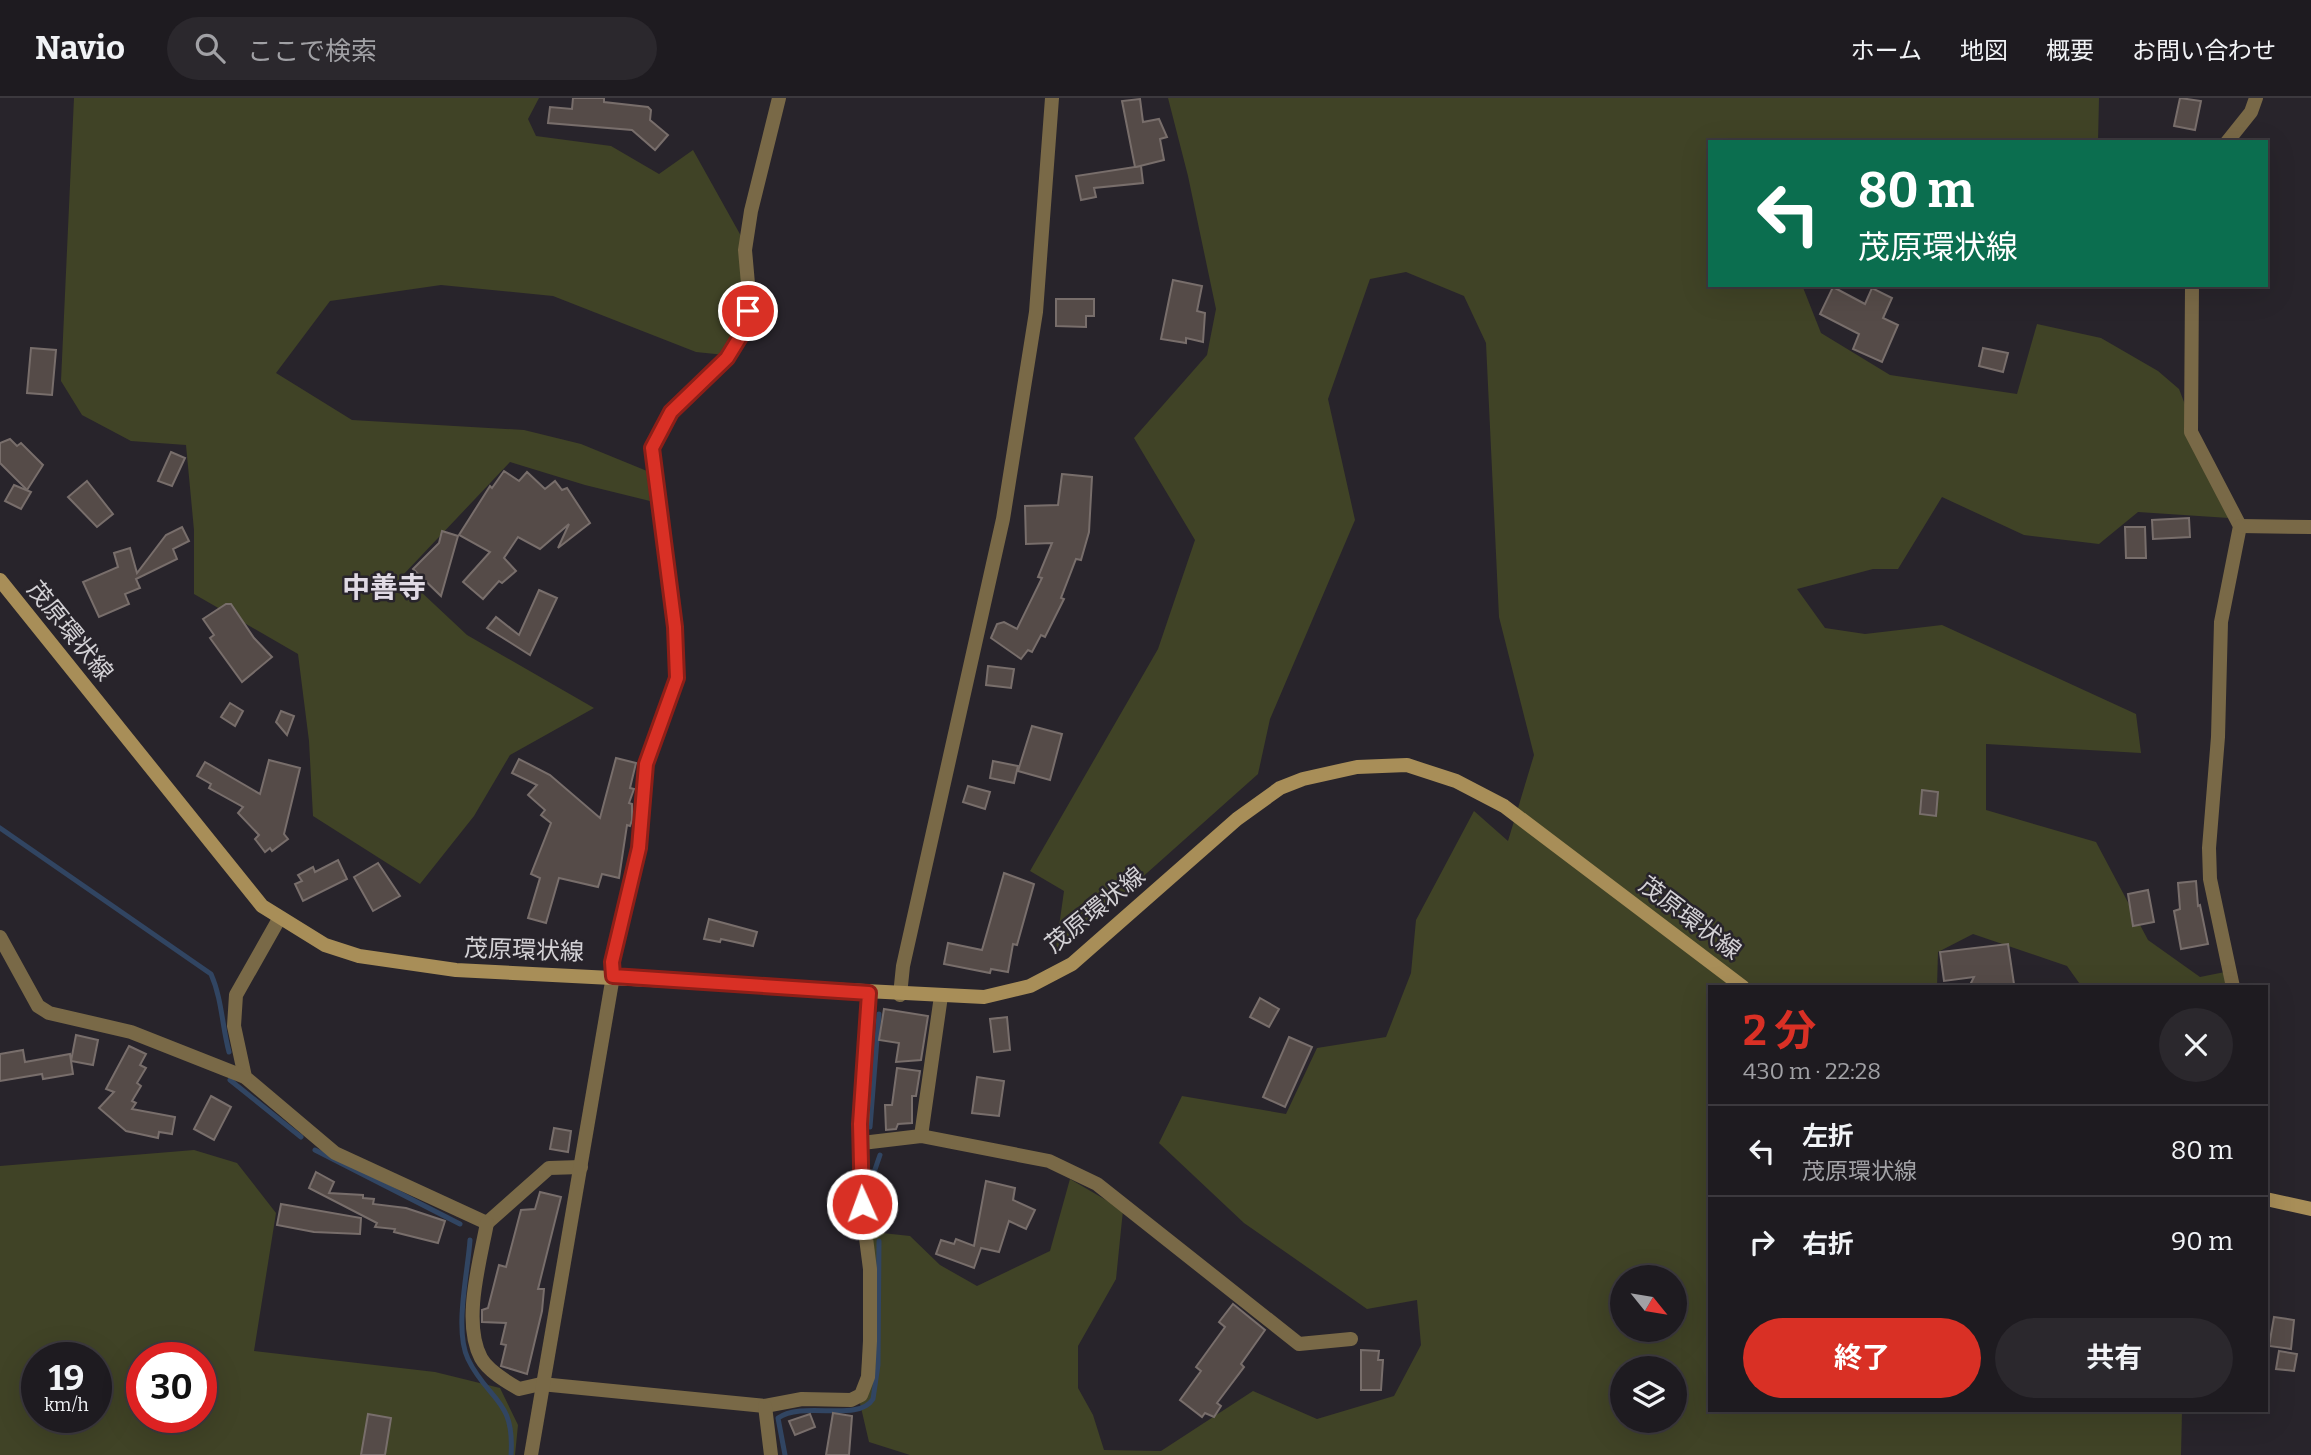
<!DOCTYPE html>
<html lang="ja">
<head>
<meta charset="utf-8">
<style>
	:root { --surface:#1e1b20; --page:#2b282d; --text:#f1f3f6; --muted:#a1a1a5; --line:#3c393e; --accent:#d93025 }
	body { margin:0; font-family:Bitter,"Noto Sans JP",serif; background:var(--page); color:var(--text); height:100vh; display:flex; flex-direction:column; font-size:26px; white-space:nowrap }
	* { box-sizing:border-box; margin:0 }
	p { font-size:23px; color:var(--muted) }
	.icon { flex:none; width:38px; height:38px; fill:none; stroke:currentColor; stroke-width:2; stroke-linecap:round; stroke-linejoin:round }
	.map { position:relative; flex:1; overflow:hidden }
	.drawer { position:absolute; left:1708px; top:887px; width:560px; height:427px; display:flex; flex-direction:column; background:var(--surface); border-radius:0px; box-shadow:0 7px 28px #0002,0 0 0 2px var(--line) }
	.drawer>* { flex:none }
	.top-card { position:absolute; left:1708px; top:42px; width:560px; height:147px; border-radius:0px; box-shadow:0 7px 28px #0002,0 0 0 2px var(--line); background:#0b6e4f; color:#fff; overflow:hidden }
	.needle { width:46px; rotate:120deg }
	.buttons { position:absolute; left:1610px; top:1167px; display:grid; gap:14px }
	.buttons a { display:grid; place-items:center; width:77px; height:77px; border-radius:50%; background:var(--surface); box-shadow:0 7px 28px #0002,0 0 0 2px var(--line); font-size:35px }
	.speed { position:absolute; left:21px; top:1244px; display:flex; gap:14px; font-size:35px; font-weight:700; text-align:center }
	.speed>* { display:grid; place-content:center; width:91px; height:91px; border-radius:50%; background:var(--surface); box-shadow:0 7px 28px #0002,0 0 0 2px var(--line); line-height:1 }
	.speed small { font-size:18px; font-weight:400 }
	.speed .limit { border:10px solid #d22; background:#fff; color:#111 }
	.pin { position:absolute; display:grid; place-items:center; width:60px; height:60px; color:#fff; margin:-30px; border:4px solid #fff; border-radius:50%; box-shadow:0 2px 7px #0007 }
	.me { position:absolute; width:77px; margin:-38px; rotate:358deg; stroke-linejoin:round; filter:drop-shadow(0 0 5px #0008) }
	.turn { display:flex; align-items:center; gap:24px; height:147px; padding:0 35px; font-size:32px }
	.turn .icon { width:91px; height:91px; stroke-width:2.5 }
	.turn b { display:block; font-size:49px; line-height:60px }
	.round { display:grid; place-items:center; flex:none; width:74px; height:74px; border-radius:37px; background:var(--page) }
	.overview { display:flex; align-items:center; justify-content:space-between; height:119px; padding:0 35px }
	h1 { font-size:42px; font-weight:700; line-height:52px; color:var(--accent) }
	.cta { display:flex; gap:14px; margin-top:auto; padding:14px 35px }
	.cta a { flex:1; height:80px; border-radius:42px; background:var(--accent); color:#fff; font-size:28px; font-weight:700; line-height:80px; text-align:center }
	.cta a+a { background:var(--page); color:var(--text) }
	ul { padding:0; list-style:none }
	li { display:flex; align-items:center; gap:21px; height:91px; padding:0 35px; border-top:2px solid var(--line) }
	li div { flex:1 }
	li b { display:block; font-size:26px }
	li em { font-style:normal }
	header { display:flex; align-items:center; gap:42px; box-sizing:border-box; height:98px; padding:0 35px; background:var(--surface); border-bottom:2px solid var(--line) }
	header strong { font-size:33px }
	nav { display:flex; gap:38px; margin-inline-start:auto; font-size:24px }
	.search { width:490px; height:63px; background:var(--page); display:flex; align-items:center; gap:18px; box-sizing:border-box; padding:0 24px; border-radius:38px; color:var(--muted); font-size:26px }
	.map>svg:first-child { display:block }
	.green { fill:#404326; fill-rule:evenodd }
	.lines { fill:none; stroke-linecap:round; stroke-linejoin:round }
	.stream { stroke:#314562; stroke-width:5 }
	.building { fill:#554b48; stroke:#786e6b; stroke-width:2 }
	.minor { stroke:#796947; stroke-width:14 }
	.tertiary { stroke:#796947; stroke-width:14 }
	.secondary { stroke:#a88e58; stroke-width:14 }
	.route-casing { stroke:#8d1f18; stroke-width:18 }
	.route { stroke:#d93025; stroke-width:12 }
	.labels { text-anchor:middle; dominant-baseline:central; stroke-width:5; stroke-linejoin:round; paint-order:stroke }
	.street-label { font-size:24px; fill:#d3d1d5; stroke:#28242b }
	.quarter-label { font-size:28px; font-weight:bold; fill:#e0dae4; stroke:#28242b }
</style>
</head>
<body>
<header>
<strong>Navio</strong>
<div class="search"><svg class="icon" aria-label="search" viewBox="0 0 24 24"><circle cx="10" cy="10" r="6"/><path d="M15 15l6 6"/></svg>ここで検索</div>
<nav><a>ホーム</a><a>地図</a><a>概要</a><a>お問い合わせ</a></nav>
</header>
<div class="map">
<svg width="2311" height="1357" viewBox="0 0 2311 1357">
	<rect width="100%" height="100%" fill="#28242b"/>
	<g class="green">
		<path d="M 74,0 L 539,0 L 528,21 L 536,38 L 611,48 L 659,76 L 693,52 L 741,138 L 741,227 L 725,257 L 696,254 L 553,198 L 441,187 L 330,203 L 276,275 L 352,322 L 524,332 L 581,346 L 647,373 L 650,403 L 585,387 L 510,364 L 403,477 L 467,537 L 594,610 L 510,657 L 474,718 L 420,786 L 313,718 L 309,643 L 298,556 L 194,496 L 194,432 L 186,347 L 131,343 L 82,317 L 61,283 Z"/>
		<path d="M 1168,0 L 2099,0 L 2098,44 L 1710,44 L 1710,187 L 1802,187 L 1821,235 L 1890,277 L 2017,296 L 2037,226 L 2101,240 L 2158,273 L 2179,291 L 2229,420 L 2138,414 L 2099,446 L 2024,437 L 1942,399 L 1898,471 L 1873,471 L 1797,491 L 1825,530 L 1865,536 L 1942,527 L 2136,616 L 2141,655 L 1986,646 L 1986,712 L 2096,744 L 2148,842 L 2200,879 L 2225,874 L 2227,889 L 2082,889 L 2067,868 L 1973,836 L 1938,854 L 1937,889 L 1710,889 L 1710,1312 L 2182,1313 L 2181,1357 L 910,1357 L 869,1344 L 859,1301 L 873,1134 L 910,1138 L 940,1167 L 977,1188 L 1050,1153 L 1070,1081 L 1123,1112 L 1116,1181 L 1078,1248 L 1078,1290 L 1093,1317 L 1104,1352 L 1161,1353 L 1253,1293 L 1317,1321 L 1394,1298 L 1421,1247 L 1417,1202 L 1367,1211 L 1244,1125 L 1159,1045 L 1182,998 L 1286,1016 L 1317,950 L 1386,939 L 1411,875 L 1416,822 L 1474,713 L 1508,743 L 1534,657 L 1499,519 L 1486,245 L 1464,198 L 1406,174 L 1370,181 L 1328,301 L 1355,422 L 1270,621 L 1258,676 L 1055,857 L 1064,793 L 1030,773 L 1158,551 L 1195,442 L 1134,340 L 1207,257 L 1216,211 L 1188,78 ZM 1622,1180 L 1675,1180 L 1675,1232 L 1622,1232 ZM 1622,1270 L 1675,1270 L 1675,1323 L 1622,1323 Z"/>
		<path d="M 194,1052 L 237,1065 L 276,1115 L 254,1253 L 435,1274 L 500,1290 L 518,1327 L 515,1357 L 0,1357 L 0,1068 ZM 37,1260 L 96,1260 L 96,1320 L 37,1320 ZM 142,1260 L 201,1260 L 201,1320 L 142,1320 Z"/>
	</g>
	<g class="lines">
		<g class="stream">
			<path d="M 0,730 L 211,876 C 222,901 222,928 229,954"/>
			<path d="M 230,982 L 301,1039"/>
			<path d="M 870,1029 L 879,916"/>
			<path d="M 315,1052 L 460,1126"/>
			<path d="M 875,1113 L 871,1083 L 880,1057"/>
			<path d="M 470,1142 C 468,1174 454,1232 468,1261 C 488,1303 515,1300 511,1357"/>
			<path d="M 785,1357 L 778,1320 C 804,1302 858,1325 873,1301 L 878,1267 L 879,1143"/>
		</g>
	</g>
	<g class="building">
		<path d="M 573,0 L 604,0 L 604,4 L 648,9 L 651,12 L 650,22 L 668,37 L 655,52 L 632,32 L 548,25 L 550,9 L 572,11 Z"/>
		<path d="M 2180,0 L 2201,3 L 2195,32 L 2174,28 Z"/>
		<path d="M 1140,1 L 1143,24 L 1159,21 L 1167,39 L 1160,41 L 1164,62 L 1136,69 L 1141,68 L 1143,85 L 1094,90 L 1096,99 L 1081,102 L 1076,78 L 1135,69 L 1122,3 Z"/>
		<path d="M 1173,182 L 1202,188 L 1197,213 L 1205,215 L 1203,244 L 1186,240 L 1186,245 L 1161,241 Z"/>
		<path d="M 1833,189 L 1865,206 L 1872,190 L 1892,200 L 1883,220 L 1898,227 L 1882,264 L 1853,251 L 1859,236 L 1820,216 Z"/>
		<path d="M 1056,201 L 1094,201 L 1094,218 L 1086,218 L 1086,229 L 1056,228 Z"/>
		<path d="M 31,250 L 56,252 L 52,297 L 27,295 Z"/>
		<path d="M 1983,250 L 2008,255 L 2003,274 L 1979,268 Z"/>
		<path d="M 10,341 L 17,348 L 21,345 L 43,367 L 27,392 L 0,365 L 0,345 Z"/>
		<path d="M 171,354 L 185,360 L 172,388 L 158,383 Z"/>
		<path d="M 504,373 L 519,383 L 527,374 L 545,391 L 555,383 L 562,392 L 567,390 L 590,425 L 558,450 L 569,426 L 540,451 L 518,439 L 504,460 L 516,473 L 502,485 L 499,483 L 483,501 L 463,484 L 490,454 L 459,437 L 490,388 L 492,390 Z"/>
		<path d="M 1062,376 L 1092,379 L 1089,434 L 1081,462 L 1076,461 L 1061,500 L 1064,501 L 1045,539 L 1041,537 L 1032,554 L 1028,552 L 1021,561 L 991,540 L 997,526 L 1004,524 L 1017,531 L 1042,480 L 1038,479 L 1052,445 L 1026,446 L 1025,408 L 1058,407 Z"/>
		<path d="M 87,383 L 113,416 L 97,429 L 68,399 Z"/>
		<path d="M 14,387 L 31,394 L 21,411 L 5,403 Z"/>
		<path d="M 2189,420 L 2190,439 L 2153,441 L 2152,422 Z"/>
		<path d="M 182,429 L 189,443 L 173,451 L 177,461 L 136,481 L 140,490 L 125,496 L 129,506 L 99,519 L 83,484 L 118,469 L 114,455 L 130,450 L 137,475 L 166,437 Z"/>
		<path d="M 2125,429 L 2145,429 L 2146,460 L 2126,460 Z"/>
		<path d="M 442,433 L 458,438 L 441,498 L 413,471 L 439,445 Z"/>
		<path d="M 539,492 L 557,500 L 530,557 L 487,530 L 496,519 L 519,537 Z"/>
		<path d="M 226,506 L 231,506 L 254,540 L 272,559 L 242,584 L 210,540 L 214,537 L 203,521 Z"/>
		<path d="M 988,568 L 1014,571 L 1011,590 L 986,587 Z"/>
		<path d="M 230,605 L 243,613 L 235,628 L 221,619 Z"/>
		<path d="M 281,613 L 294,618 L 287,637 L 276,624 Z"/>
		<path d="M 1032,628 L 1062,636 L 1050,682 L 1018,673 Z"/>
		<path d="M 616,660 L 636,665 L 630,690 L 634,691 L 629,705 L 632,706 L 632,722 L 630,728 L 627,727 L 619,780 L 602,776 L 598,789 L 559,780 L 546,825 L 528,820 L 540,780 L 531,776 L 551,725 L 541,717 L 545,712 L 528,697 L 537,687 L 512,675 L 519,661 L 550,677 L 600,720 Z"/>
		<path d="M 269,662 L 300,670 L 284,736 L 288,741 L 272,753 L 270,750 L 265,754 L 255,741 L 259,737 L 238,715 L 243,709 L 209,690 L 211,686 L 197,678 L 205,664 L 260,696 Z"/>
		<path d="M 993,663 L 1018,668 L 1014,685 L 990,680 Z"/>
		<path d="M 968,688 L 990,694 L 985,711 L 963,704 Z"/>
		<path d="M 1922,692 L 1938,694 L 1936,718 L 1920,716 Z"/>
		<path d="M 338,762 L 347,781 L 303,803 L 295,786 L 302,783 L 298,777 L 313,769 L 315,774 Z"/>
		<path d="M 378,765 L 400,798 L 373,813 L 354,779 Z"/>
		<path d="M 1004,775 L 1034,786 L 1017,847 L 1013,846 L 1008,874 L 991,871 L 990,875 L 944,866 L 948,845 L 982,852 Z"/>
		<path d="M 2196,783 L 2198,808 L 2200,807 L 2208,846 L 2181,851 L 2174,813 L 2180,811 L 2178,785 Z"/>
		<path d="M 2148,792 L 2154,824 L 2133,828 L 2128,796 Z"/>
		<path d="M 709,821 L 757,834 L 753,848 L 721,841 L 720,844 L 704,841 Z"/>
		<path d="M 2008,846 L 2014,886 L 1969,889 L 1974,879 L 1944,883 L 1940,854 Z"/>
		<path d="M 1260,900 L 1279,911 L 1269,929 L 1250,919 Z"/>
		<path d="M 884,911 L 928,918 L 921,962 L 896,964 L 899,945 L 879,942 Z"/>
		<path d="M 1007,919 L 1010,952 L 994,954 L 990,921 Z"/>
		<path d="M 76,937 L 98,942 L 93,967 L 71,963 Z"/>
		<path d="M 1289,939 L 1312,949 L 1285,1009 L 1263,999 Z"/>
		<path d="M 129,948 L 146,956 L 140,967 L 146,970 L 137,985 L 141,988 L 132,1003 L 136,1005 L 132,1011 L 175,1019 L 172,1036 L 159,1034 L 158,1040 L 126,1033 L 99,1010 L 114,994 L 106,991 Z"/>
		<path d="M 23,952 L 25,964 L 70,956 L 73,976 L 43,981 L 42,976 L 0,983 L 0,956 Z"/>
		<path d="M 897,970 L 920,973 L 916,998 L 912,998 L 912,1025 L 898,1026 L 896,1031 L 886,1032 L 885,1007 L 892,1007 Z"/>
		<path d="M 977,979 L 1004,983 L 999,1018 L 972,1015 Z"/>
		<path d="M 211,998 L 231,1009 L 214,1042 L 194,1031 Z"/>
		<path d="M 554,1030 L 571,1033 L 568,1054 L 550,1051 Z"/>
		<path d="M 316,1074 L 334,1084 L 329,1095 L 363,1097 L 363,1100 L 374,1101 L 373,1106 L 406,1110 L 445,1123 L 438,1145 L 394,1134 L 395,1131 L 375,1129 L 377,1125 L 309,1090 Z"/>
		<path d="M 986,1083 L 1015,1090 L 1013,1102 L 1035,1112 L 1026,1131 L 1009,1123 L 999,1154 L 981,1150 L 974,1170 L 936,1156 L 941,1142 L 954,1146 L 956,1141 L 974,1148 Z"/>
		<path d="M 540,1094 L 561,1099 L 538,1191 L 544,1191 L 542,1213 L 527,1276 L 501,1268 L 506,1247 L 501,1246 L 506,1225 L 482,1224 L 482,1212 L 488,1210 L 499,1167 L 506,1169 L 521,1112 L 535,1111 Z"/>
		<path d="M 281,1106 L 361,1120 L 360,1136 L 314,1134 L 277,1127 Z"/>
		<path d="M 1233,1206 L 1265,1232 L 1241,1266 L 1244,1269 L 1217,1305 L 1221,1308 L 1214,1319 L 1205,1315 L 1202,1319 L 1180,1302 L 1201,1273 L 1196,1269 L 1225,1229 L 1219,1224 Z"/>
		<path d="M 2274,1219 L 2294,1222 L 2291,1251 L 2269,1248 Z"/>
		<path d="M 1361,1252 L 1379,1253 L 1378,1262 L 1383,1262 L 1381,1292 L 1361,1292 Z"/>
		<path d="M 2279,1253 L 2297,1256 L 2294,1273 L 2276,1271 Z"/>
		<path d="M 833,1315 L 852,1318 L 849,1357 L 826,1357 Z"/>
		<path d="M 368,1316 L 391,1320 L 385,1357 L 361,1357 Z"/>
		<path d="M 810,1316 L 815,1329 L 795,1337 L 789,1323 Z"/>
	</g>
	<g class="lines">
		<g class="minor">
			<path d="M 2227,44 L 2251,14 L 2256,0"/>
			<path d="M 2192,187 L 2191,334 L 2240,428 L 2221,524 L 2218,639 L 2209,750 L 2210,781 L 2233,889"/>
			<path d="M 2240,428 L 2311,429"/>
			<path d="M 279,821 L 236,897 L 234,928 L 245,979 L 335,1055 L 487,1125 L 549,1070 L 581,1069"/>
			<path d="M 0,839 L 38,908 L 49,915 L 131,934 L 245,979"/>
			<path d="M 613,878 L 612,864 L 639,750 L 646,666 L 677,580 L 675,529 L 652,350 L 671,315 L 727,260 L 746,229 L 749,197 L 745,152 L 751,113 L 779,0"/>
			<path d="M 921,1038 L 941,898"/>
			<path d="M 862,1045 L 921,1038 L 1049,1063 L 1097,1086 L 1299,1246 L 1351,1241"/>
			<path d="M 487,1125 C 480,1163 462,1224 481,1260 C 488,1273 507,1284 519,1291 L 541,1286 L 765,1308 L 802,1301 L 851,1302 L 861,1297 L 868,1279 L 870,1243 L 870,1171 L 859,1086 L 869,895"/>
			<path d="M 765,1308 L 771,1357"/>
		</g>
		<g class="tertiary">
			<path d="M 900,897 L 903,868 L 1003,421 L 1036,214 L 1052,0"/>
			<path d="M 531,1357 L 613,878"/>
		</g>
		<g class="secondary">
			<path d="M 0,482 L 262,808 L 325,847 L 359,858 L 456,872 L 984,899 L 1030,888 L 1072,866 L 1237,721 L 1280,690 L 1303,681 L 1357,669 L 1407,667 L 1456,683 L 1504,708 L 1743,889"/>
			<path d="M 2266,1101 L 2311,1111"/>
		</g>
	</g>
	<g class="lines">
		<g class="route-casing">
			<path id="route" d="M 748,213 L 746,229 L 727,260 L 671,314 L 652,350 L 675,529 L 677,580 L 646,666 L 639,750 L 612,864 L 613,878 L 869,895 L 860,1026 L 862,1106"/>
		</g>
		<use href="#route" class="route"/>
	</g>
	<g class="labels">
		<g class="street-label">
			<text transform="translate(70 533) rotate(51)">茂原環状線</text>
			<text transform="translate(1095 812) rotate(-39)">茂原環状線</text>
			<text transform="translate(1690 820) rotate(37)">茂原環状線</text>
			<text transform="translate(524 852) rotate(2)">茂原環状線</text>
		</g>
		<g class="quarter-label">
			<text x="384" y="489">中善寺</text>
		</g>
	</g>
</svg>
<div class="buttons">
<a><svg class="needle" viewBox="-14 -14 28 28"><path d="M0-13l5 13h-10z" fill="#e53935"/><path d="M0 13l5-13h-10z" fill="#a1a1a5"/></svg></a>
<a><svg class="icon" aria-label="layers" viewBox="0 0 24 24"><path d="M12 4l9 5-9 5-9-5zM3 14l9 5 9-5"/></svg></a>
</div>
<div class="speed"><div>19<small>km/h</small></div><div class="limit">30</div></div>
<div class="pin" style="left:748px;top:213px;background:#d93025"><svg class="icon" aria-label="arrive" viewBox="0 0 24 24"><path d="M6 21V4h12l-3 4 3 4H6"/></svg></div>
<svg class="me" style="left:862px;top:1106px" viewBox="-20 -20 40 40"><circle r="17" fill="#d93025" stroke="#fff" stroke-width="3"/><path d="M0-11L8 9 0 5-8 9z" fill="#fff"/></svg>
<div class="top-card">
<div class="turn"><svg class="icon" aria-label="left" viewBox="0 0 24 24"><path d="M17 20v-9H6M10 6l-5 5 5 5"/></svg><div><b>80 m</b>茂原環状線</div></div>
</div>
<section class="drawer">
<div class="overview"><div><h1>2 分</h1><p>430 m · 22:28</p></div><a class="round"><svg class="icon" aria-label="close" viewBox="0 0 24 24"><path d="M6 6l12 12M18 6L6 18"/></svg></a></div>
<ul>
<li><svg class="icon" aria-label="left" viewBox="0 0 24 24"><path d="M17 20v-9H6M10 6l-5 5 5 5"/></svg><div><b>左折</b><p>茂原環状線</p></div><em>80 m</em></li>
<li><svg class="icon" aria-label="right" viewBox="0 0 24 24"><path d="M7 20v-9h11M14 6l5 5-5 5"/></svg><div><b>右折</b></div><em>90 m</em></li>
</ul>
<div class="cta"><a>終了</a><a>共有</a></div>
</section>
</div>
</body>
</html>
